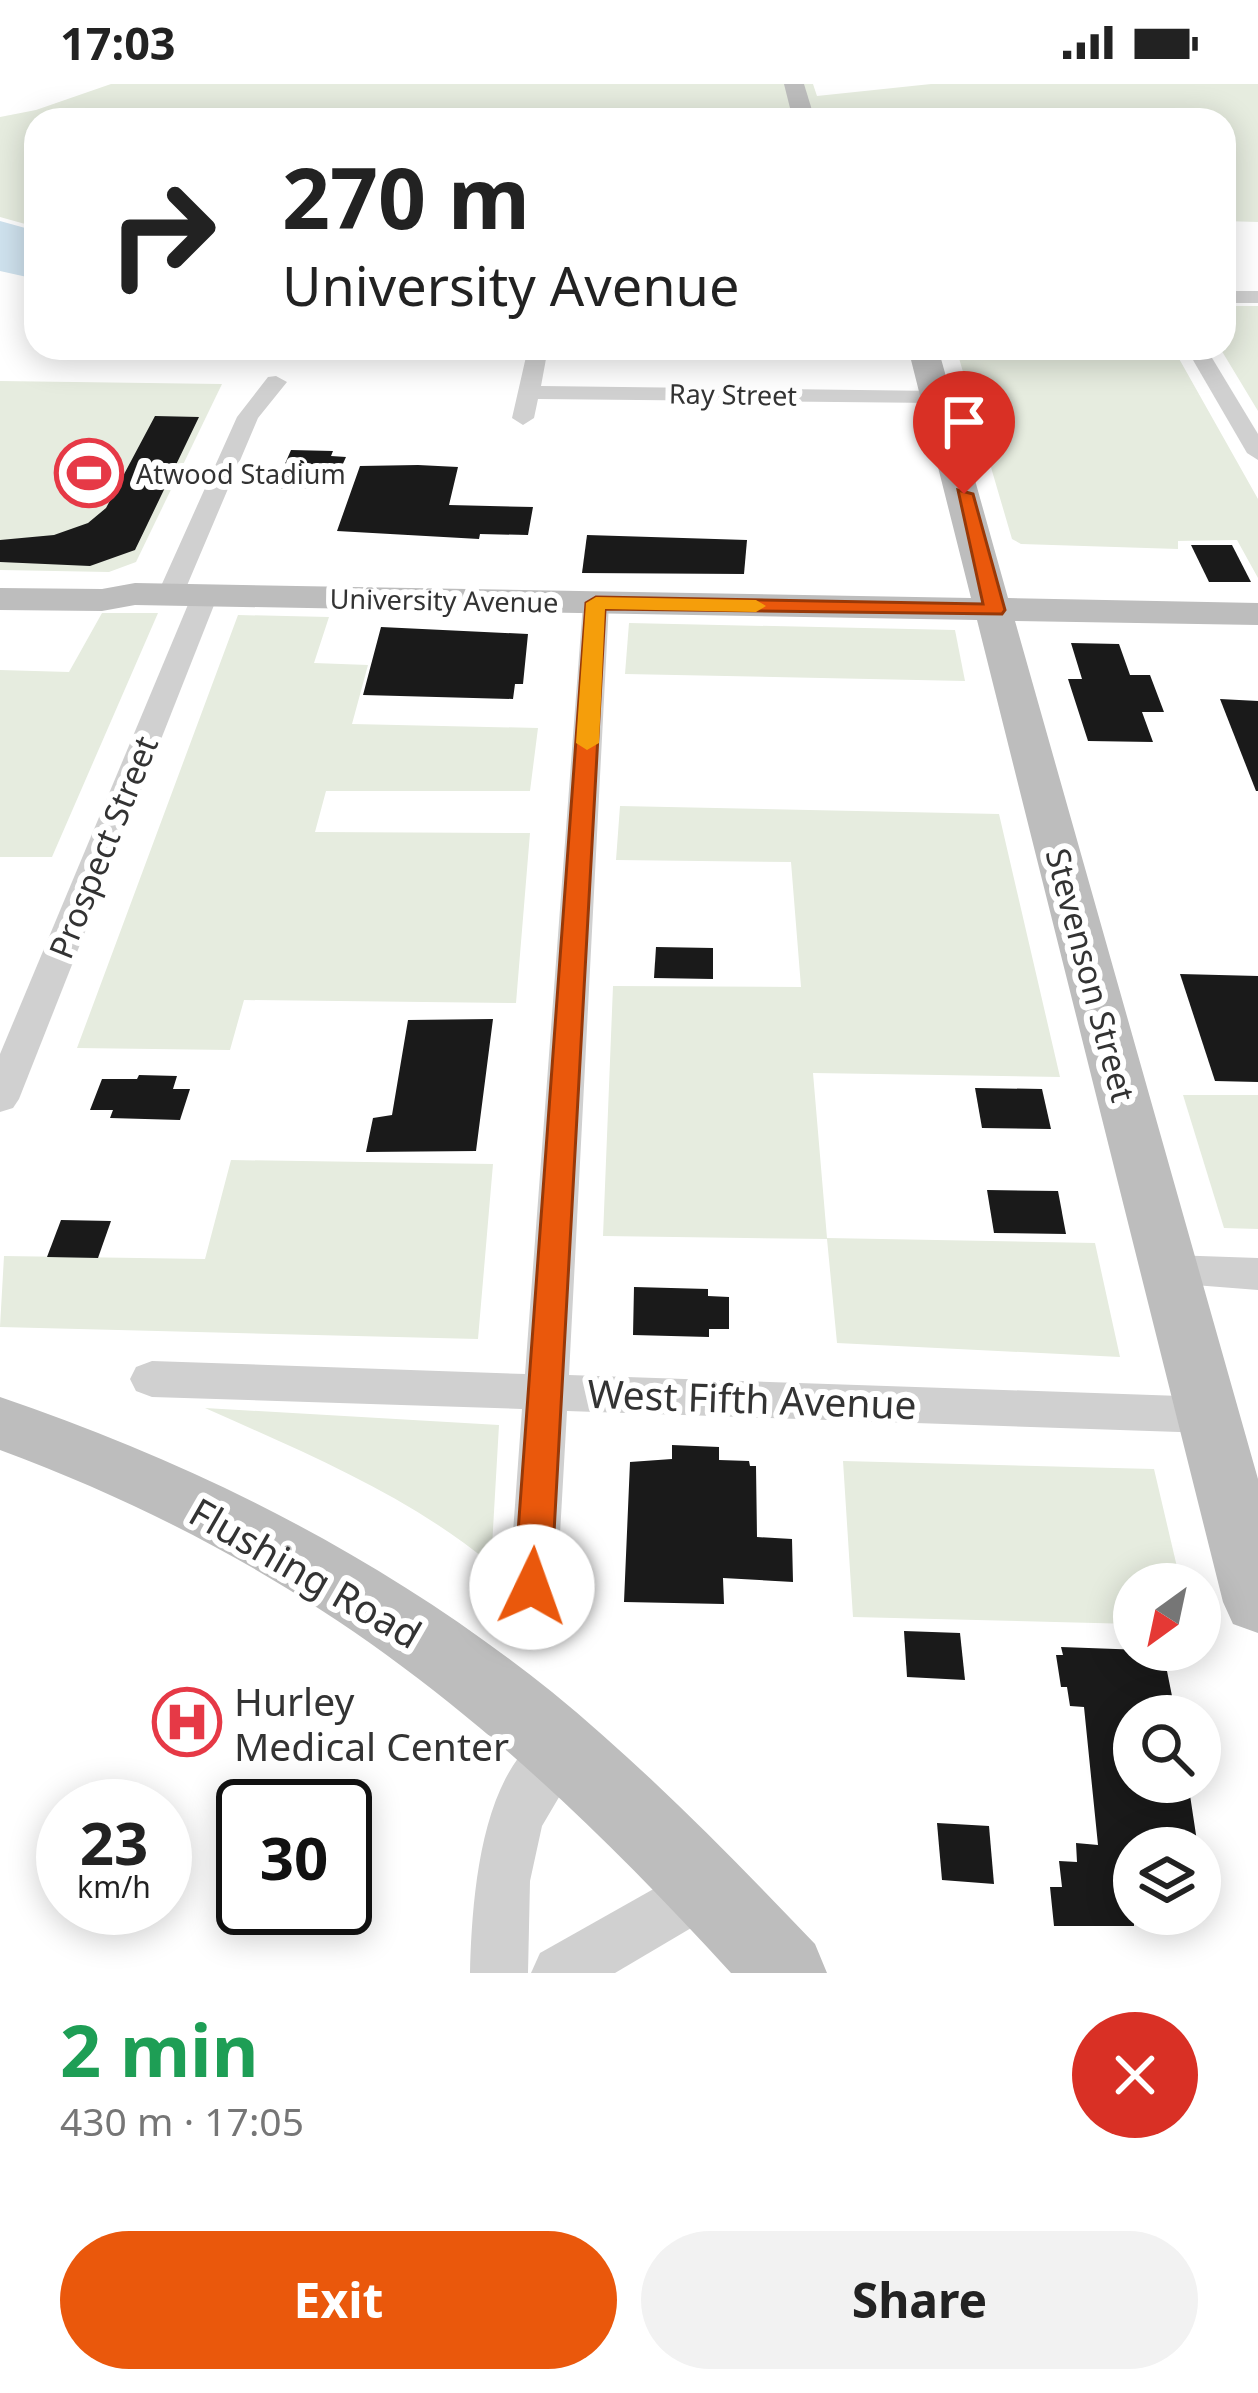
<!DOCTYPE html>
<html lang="en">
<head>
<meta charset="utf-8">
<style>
	:root { --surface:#fff; --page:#f2f2f2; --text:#222; --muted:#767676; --accent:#ea580c }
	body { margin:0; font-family:"Noto Sans",sans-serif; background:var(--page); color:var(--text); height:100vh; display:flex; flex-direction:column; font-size:45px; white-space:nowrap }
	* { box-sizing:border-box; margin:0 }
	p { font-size:39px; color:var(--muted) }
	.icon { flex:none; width:66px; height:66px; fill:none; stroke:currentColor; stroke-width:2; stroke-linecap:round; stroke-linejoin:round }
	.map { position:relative; height:1889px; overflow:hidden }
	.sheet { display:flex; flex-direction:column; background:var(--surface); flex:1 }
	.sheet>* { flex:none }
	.guide { position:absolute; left:24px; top:24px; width:1212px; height:252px; border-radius:36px; box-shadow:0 6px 30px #0003; background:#fff; color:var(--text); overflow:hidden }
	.needle { width:78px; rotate:213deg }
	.controls { position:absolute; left:1113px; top:1479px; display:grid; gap:24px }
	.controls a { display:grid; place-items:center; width:108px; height:108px; border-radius:50%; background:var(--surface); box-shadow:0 6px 30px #0003; font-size:60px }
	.speed { position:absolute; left:36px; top:1695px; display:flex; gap:24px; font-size:60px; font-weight:700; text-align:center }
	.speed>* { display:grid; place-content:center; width:156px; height:156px; border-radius:50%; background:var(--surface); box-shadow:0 6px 30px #0003; line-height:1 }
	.speed small { font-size:30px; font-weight:400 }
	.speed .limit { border:6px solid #111; border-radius:18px; background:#fff; color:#111 }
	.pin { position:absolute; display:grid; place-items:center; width:102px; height:102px; color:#fff; margin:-123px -51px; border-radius:50% 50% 50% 0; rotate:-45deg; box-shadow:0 0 12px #0007 }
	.pin .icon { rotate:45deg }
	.me { position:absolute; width:132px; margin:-66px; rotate:3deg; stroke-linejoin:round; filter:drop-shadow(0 0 9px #0008) }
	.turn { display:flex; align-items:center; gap:42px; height:252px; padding:0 60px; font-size:54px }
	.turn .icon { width:156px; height:156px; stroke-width:2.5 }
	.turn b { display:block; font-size:84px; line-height:102px }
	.round { display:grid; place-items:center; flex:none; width:126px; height:126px; border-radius:63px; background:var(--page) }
	.headline { display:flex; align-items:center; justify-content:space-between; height:204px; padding:0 60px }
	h1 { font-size:72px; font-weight:700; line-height:90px; color:#1e9e55 }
	.action { display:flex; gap:24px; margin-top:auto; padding:24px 60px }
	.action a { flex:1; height:138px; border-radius:72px; background:var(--accent); color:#fff; font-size:48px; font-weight:700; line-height:138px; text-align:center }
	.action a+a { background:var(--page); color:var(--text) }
	.status { display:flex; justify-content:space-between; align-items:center; height:84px; padding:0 60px; background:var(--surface); direction:ltr }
	.status svg { height:33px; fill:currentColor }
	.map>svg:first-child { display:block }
	.green { fill:#e6ecdf }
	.water { fill:#cfe2ee }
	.building { fill:#1a1a1a }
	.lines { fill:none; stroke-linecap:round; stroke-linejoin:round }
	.street { fill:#d0d0d0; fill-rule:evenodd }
	.secondary { fill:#bdbdbd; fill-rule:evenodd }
	.route { fill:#ea580c; stroke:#983908; stroke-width:3 }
	.slow { fill:#f59e0b }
	.labels { text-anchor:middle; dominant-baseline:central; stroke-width:12; stroke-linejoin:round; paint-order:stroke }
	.far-street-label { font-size:27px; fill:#333; stroke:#fff }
	.far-poi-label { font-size:27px; fill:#333; stroke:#fff; text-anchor:start }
	.street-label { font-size:33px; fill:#333; stroke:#fff }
	.near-street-label { font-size:39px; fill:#333; stroke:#fff }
	.near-poi-label { font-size:39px; fill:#333; stroke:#fff; text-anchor:start }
</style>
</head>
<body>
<div class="status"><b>17:03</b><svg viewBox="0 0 49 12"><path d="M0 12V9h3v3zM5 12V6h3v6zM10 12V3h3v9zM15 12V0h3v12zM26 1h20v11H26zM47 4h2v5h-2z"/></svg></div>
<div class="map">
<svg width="1258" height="1889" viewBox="0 0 1258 1889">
	<rect width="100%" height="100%" fill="#fff"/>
	<g class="green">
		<path d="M 111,0 L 813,0 L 817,12 L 931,0 L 1258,0 L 1258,138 L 1224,137 L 1224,36 L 36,36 L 36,143 L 0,133 L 0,33 L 36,26 Z"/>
		<path d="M 1224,222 L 1258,222 L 1258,327 L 1220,264 L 1224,264 Z"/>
		<path d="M 956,264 L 1173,264 L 1258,415 L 1258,494 L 1237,456 L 1178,457 L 1178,465 L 1021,460 L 1012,455 Z"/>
		<path d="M 0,297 L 222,300 L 136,478 L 109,488 L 0,486 Z"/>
		<path d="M 102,529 L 158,529 L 52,773 L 0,773 L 0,586 L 69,588 Z"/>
		<path d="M 238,531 L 329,533 L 314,579 L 368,581 L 352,640 L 538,644 L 530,707 L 326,707 L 315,748 L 530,749 L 516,919 L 244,916 L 230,966 L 77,964 Z"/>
		<path d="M 629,539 L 955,546 L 965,597 L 625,590 Z"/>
		<path d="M 620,722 L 999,730 L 1060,993 L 813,989 L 827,1154 L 1095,1159 L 1120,1273 L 837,1259 L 827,1155 L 603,1152 L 613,902 L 801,903 L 791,778 L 616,776 Z"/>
		<path d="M 1183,1011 L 1258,1011 L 1258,1145 L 1224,1144 Z"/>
		<path d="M 231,1076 L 493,1080 L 478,1255 L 0,1243 L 4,1172 L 205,1175 Z"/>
		<path d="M 205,1324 L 499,1341 L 491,1480 C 408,1411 303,1368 205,1324 Z"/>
		<path d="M 843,1377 L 1154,1385 L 1181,1500 L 1134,1500 L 1134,1540 L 853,1533 Z"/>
	</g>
	<path class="water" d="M 0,137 L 36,147 L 36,195 L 0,187 Z"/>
	<g class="building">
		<path d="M 155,332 L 199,333 L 135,466 L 90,482 L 0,478 L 0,456 L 54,451 L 88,439 L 106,424 Z"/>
		<path d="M 291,366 L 333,367 L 331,372 L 346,373 L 332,404 L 274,405 Z"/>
		<path d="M 418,381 L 458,383 L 449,421 L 533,423 L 528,451 L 480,450 L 479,455 L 337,447 L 360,382 Z"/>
		<path d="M 587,451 L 747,456 L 744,490 L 582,489 Z"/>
		<path d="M 1191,461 L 1232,461 L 1251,498 L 1209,498 Z"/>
		<path d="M 381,543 L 528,550 L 523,600 L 515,600 L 513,615 L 363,611 Z"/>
		<path d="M 1071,559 L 1119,560 L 1130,591 L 1150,591 L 1164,628 L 1142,628 L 1153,658 L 1088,657 L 1068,595 L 1082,595 Z"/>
		<path d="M 1220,615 L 1258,617 L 1258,707 L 1256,707 Z"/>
		<path d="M 656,863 L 713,864 L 713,895 L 654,894 Z"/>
		<path d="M 1180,890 L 1258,892 L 1258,998 L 1215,997 Z"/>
		<path d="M 493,935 L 476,1067 L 366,1068 L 373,1034 L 392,1031 L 408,936 Z"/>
		<path d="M 139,991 L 177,992 L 173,1005 L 190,1005 L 180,1036 L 110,1034 L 113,1026 L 90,1026 L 102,995 L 137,995 Z"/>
		<path d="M 975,1004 L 1042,1005 L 1051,1045 L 982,1044 Z"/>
		<path d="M 987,1106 L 1058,1107 L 1066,1150 L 994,1149 Z"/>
		<path d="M 61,1136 L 111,1137 L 98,1174 L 47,1173 Z"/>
		<path d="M 634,1203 L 708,1205 L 708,1212 L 729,1213 L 729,1245 L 709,1245 L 709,1253 L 633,1251 Z"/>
		<path d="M 672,1361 L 719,1363 L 719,1376 L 749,1377 L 750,1382 L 756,1382 L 757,1453 L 792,1455 L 793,1498 L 723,1494 L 724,1520 L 624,1518 L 630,1378 L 672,1375 Z"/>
		<path d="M 904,1547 L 960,1549 L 965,1596 L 907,1593 Z"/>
		<path d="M 1061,1563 L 1143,1566 L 1144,1576 L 1165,1577 L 1175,1627 L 1134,1625 L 1134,1698 L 1188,1698 L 1198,1764 L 1134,1764 L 1134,1842 L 1054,1842 L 1050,1803 L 1062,1803 L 1059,1777 L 1077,1778 L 1076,1759 L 1098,1761 L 1084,1623 L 1070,1622 L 1067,1603 L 1061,1603 L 1056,1571 L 1063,1571 Z"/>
		<path d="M 937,1739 L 989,1742 L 994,1800 L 942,1796 Z"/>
	</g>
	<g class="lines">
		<g class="street">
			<rect x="1224" y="207" width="34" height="12"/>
			<path d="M 528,264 L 548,264 L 541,302 L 937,307 L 948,313 L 937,319 L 538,315 L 534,334 L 523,341 L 512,334 Z"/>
			<path d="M 1186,264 L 1206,264 L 1258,350 L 1258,376 L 1247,369 Z"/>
			<path d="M 276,292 L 287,298 L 258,334 L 183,511 L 170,519 L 161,517 L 157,511 L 237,333 L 268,293 Z"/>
			<path d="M 205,503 L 218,511 L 19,1015 L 13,1024 L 0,1028 L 0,970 L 192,511 Z"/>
			<path d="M 596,511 L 609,519 L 569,1291 L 1209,1313 L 1225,1318 L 1231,1331 L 1225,1344 L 1209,1349 L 567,1327 L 557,1503 L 550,1518 L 533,1525 L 516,1518 L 509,1503 L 522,1325 L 152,1313 L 136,1307 L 130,1295 L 136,1283 L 152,1277 L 525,1290 L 583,519 Z"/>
			<path d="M 1171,1171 L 1258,1174 L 1258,1206 L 1156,1198 L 1150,1187 L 1156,1176 Z"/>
			<path d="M 562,1639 L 581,1646 L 588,1664 L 542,1742 L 530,1797 L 528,1889 L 470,1889 C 472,1814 480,1671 562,1639 Z"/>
			<path d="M 705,1776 L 725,1784 L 733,1804 L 725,1824 L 615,1889 L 531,1889 L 540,1869 Z"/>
		</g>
		<g class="secondary">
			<path d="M 784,0 L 804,0 L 815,36 L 793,36 Z"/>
			<path d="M 908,264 L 938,264 L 1008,514 L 1258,519 L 1258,541 L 1015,537 L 1258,1395 L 1258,1549 L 1233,1540 L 1223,1518 L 977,536 L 135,521 L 102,527 L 0,526 L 0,504 L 102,505 L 135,499 L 971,514 Z"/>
			<path d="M 0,1313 C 200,1381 386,1475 552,1608 C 646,1685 731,1772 815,1860 L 827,1889 L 731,1889 C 511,1648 310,1481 0,1366 Z"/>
		</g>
	</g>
	<path class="route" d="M 958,406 L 973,410 L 1005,526 L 1002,530 L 605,525 L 551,1503 L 546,1515 L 532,1520 L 519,1515 L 514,1503 L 586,519 L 596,513 L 983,520 Z"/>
	<path class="slow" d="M 596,513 L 756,516 L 766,522 L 756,528 L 605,525 L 599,659 L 587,666 L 576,659 L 586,519 Z"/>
	<defs>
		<g id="stadium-ring" transform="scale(3.45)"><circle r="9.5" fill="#fff" stroke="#e63946" stroke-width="1.5"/><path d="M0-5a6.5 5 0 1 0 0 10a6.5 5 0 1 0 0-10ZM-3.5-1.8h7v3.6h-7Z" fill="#e63946"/></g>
		<g id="hospital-ring" transform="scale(3.45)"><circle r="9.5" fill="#fff" stroke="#e63946" stroke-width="1.5"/><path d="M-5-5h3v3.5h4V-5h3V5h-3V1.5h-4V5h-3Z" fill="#e63946"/></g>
	</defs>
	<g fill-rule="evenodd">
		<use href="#stadium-ring" x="89" y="389"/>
		<use href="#hospital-ring" x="187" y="1638"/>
	</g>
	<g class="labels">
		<g class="far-street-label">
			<text transform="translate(733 310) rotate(1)">Ray Street</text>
			<text transform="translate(444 516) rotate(1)">University Avenue</text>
		</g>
		<g class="far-poi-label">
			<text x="136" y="389">Atwood Stadium</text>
		</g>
		<g class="street-label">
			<text transform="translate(103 763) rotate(-68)">Prospect Street</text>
			<text transform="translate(1091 891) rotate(75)">Stevenson Street</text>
		</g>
		<g class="near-street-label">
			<text transform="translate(752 1314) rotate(2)">West Fifth Avenue</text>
			<text transform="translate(306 1488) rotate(30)">Flushing Road</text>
		</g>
		<g class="near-poi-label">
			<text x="234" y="1616">Hurley<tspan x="234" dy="45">Medical Center</tspan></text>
		</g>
	</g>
</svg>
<div class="controls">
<a><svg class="needle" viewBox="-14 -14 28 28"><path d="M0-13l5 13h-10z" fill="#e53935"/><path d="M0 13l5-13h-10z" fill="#767676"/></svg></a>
<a><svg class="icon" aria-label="search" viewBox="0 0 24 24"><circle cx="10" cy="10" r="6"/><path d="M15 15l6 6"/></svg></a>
<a><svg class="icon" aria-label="layers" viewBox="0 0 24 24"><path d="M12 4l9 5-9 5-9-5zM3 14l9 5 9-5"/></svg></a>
</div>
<div class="speed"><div>23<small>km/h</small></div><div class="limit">30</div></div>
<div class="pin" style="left:964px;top:410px;background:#d93025"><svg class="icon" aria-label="arrive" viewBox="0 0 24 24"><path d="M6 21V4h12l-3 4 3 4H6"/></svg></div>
<svg class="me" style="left:532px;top:1503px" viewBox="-20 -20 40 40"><circle r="19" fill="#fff"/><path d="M0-13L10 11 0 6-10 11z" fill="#ea580c"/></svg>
<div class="guide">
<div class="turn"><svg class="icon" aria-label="right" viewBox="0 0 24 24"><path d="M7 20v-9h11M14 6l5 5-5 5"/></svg><div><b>270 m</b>University Avenue</div></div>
</div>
</div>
<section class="sheet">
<div class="headline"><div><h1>2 min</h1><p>430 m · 17:05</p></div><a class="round" style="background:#d93025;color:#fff"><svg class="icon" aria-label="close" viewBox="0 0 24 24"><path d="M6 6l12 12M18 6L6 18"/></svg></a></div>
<div class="action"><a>Exit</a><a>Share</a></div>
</section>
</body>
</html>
